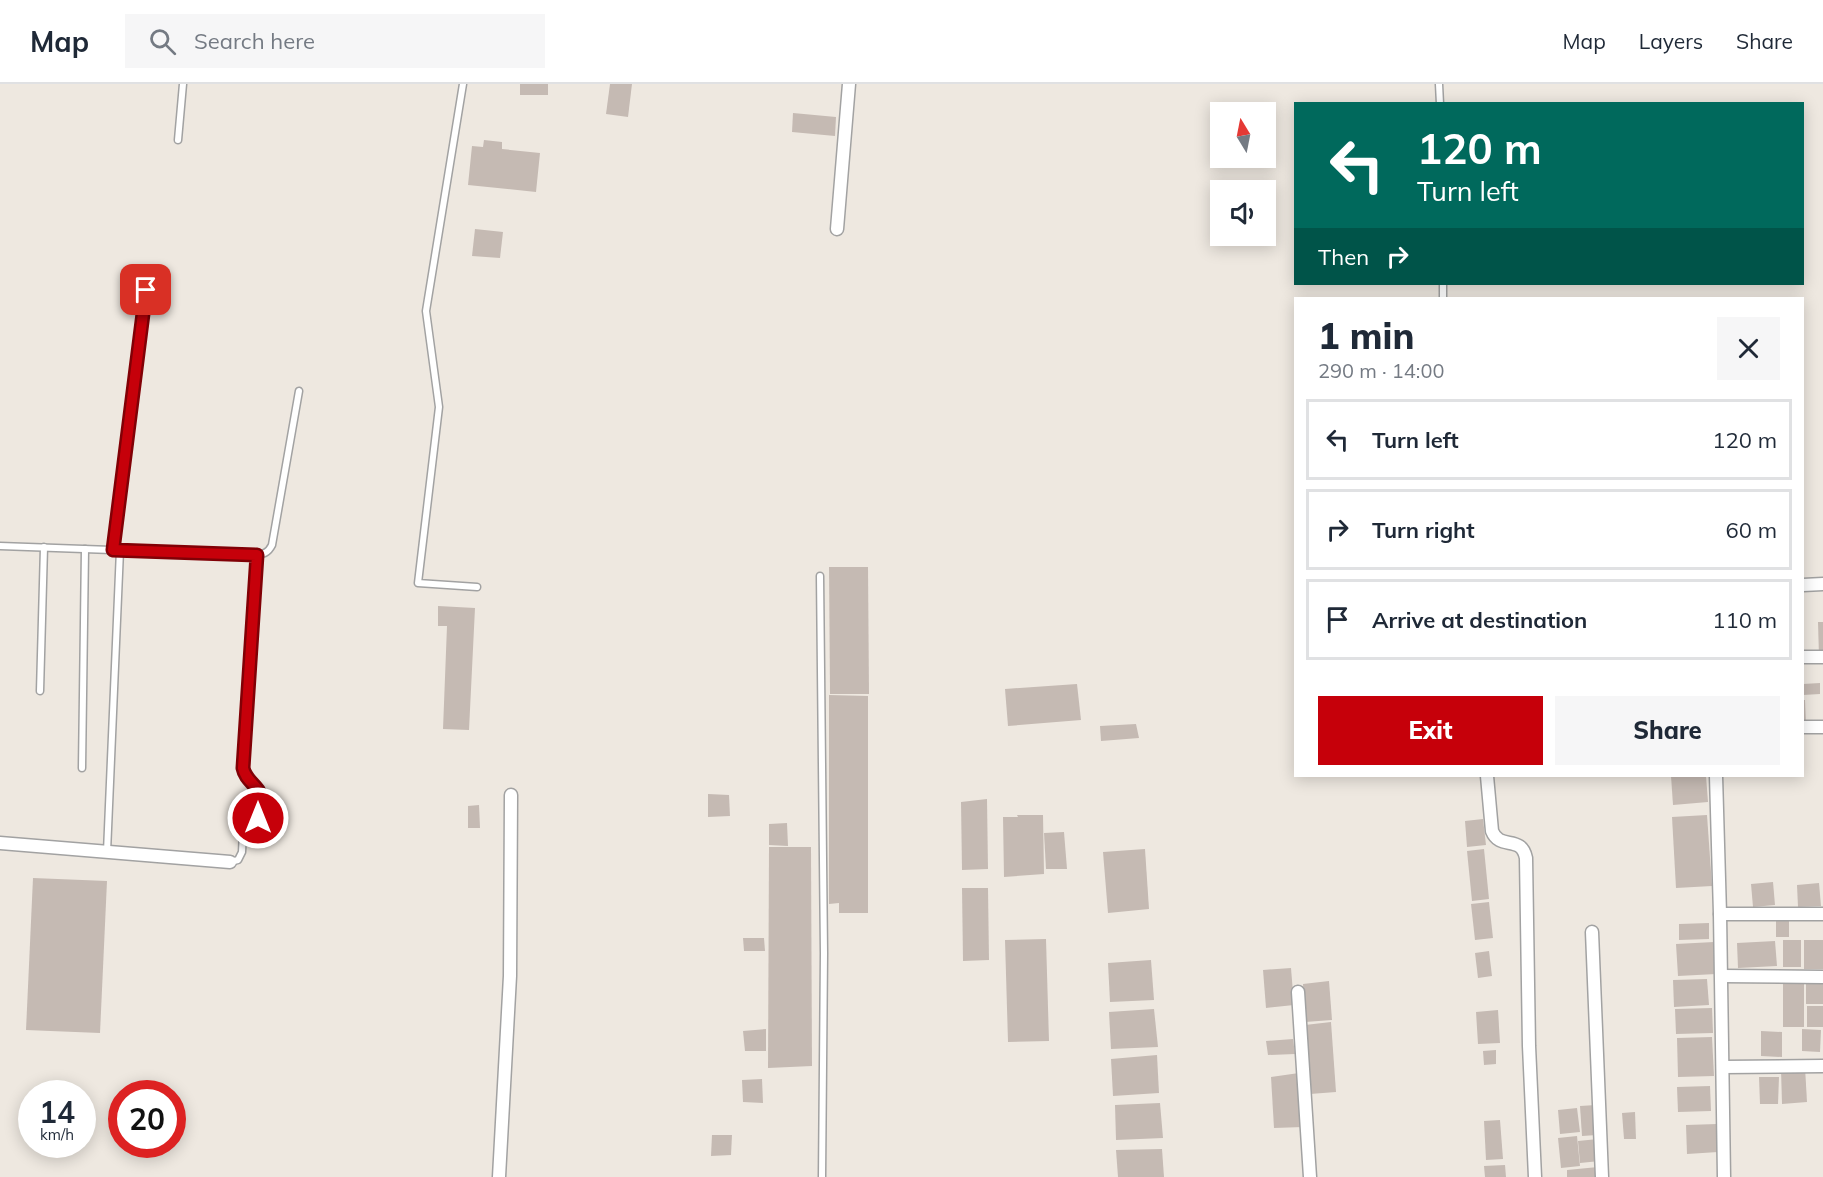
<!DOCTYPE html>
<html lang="en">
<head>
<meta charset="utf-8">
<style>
	:root { --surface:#fff; --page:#f6f6f7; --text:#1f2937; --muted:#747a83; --line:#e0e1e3; --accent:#c6000a }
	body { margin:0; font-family:Mulish,sans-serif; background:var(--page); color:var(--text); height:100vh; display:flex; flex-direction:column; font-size:22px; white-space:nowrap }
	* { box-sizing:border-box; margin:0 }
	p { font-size:20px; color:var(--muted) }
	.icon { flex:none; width:33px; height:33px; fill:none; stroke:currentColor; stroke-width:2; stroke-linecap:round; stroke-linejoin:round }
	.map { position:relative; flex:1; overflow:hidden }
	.side { position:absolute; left:1294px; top:213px; width:510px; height:480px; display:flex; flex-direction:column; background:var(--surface); border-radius:0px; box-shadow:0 3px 15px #0003 }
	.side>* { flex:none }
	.hud { position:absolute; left:1294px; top:18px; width:510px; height:183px; border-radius:0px; box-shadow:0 3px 15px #0003; background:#00695c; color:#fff; overflow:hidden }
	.needle { width:39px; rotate:350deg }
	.tools { position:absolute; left:1210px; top:18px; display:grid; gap:12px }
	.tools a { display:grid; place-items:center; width:66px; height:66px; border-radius:0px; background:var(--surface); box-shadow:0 3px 15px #0003; font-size:30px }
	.speed { position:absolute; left:18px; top:996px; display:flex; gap:12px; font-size:30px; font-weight:700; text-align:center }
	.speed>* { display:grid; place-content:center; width:78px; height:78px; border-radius:50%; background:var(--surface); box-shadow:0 3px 15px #0003; line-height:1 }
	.speed small { font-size:15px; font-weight:400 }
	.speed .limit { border:9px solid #d22; background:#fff; color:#111 }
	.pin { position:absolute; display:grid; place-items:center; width:51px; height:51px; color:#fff; margin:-26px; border-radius:12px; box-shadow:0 3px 9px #0006 }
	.me { position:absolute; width:66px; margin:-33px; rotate:0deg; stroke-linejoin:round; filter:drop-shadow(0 0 4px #0008) }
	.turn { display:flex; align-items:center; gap:21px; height:126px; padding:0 24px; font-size:27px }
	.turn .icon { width:78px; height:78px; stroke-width:2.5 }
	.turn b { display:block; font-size:42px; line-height:51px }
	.then { display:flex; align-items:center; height:57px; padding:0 24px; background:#0003; gap:12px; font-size:22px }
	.round { display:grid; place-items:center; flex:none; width:63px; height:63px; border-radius:0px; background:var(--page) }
	.summary { display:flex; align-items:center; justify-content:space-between; height:102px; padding:0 24px }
	h1 { font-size:36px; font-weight:800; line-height:45px }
	.action { display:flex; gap:12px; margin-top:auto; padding:12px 24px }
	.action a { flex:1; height:69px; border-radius:0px; background:var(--accent); color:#fff; font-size:24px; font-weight:800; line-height:69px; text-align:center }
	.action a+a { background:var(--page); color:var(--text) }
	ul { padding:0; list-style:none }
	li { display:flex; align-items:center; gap:18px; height:81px; margin:0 12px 9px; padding:0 12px; border:3px solid var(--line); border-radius:0px }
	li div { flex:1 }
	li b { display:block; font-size:22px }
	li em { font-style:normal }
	header { display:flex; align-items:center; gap:36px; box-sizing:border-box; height:84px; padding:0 30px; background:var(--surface); border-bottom:2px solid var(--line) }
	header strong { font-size:28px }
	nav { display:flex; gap:33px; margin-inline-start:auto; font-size:21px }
	.search { width:420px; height:54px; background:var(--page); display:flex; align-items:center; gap:15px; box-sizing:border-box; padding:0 21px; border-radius:0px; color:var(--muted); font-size:22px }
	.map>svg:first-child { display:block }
	.building { fill:#c5bab3 }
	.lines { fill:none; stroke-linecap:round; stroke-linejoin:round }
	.service-casing { stroke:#a2a2a2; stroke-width:9 }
	.minor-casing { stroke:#a2a2a2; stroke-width:15 }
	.service { stroke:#fff; stroke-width:6 }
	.minor { stroke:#fff; stroke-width:12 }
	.route-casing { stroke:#810006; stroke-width:15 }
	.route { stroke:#c6000a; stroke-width:10 }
</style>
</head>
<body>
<header>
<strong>Map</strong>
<div class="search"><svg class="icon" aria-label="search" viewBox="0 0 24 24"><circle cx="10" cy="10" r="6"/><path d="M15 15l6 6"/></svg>Search here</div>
<nav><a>Map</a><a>Layers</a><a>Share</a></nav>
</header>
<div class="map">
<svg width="1823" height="1093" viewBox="0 0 1823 1093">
	<rect width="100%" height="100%" fill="#eee8e0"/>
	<g class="building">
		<rect x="520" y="0" width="28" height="11"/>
		<path d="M 610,0 L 632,0 L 628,33 L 606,30 Z"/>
		<path d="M 793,29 L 836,33 L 835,52 L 792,48 Z"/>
		<path d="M 484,56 L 502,58 L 502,65 L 540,69 L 536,108 L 468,101 L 472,62 L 483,63 Z"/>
		<path d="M 475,145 L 503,148 L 500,174 L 472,172 Z"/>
		<path d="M 829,483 L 868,483 L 869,610 L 830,610 Z"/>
		<path d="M 438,522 L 475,524 L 469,646 L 443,645 L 447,542 L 438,542 Z"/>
		<path d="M 1818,538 L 1823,538 L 1823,573 L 1819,573 Z"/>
		<path d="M 1820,599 L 1820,610 L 1803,611 L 1803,600 Z"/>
		<path d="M 1077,600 L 1081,636 L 1008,642 L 1005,605 Z"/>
		<path d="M 829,611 L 868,612 L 868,829 L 839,829 L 839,819 L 829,820 Z"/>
		<path d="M 1803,616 L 1805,616 L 1806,641 L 1803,641 Z"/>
		<path d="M 1136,640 L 1139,654 L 1101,657 L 1100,642 Z"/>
		<path d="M 1671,692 L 1706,692 L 1708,718 L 1673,721 Z"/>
		<path d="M 708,710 L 729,711 L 730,732 L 708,733 Z"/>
		<path d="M 987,715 L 988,785 L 962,786 L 961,718 Z"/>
		<path d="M 479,721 L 480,744 L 468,744 L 468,722 Z"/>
		<path d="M 1017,731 L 1043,731 L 1044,790 L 1004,793 L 1003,733 L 1018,733 Z"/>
		<path d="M 1707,731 L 1712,802 L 1676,804 L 1672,733 Z"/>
		<path d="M 1483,735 L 1486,761 L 1467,763 L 1465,737 Z"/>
		<path d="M 787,739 L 788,762 L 769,761 L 769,740 Z"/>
		<path d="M 1064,748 L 1067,785 L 1046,785 L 1044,749 Z"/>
		<path d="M 769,763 L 811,763 L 812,982 L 768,984 Z"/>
		<path d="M 1145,765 L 1149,825 L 1108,829 L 1103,768 Z"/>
		<path d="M 1484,765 L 1489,815 L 1472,817 L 1467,767 Z"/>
		<path d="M 33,794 L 107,797 L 100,949 L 26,946 Z"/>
		<path d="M 1773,798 L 1775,821 L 1753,823 L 1751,800 Z"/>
		<path d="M 1819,799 L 1821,822 L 1798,823 L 1797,801 Z"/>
		<path d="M 962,804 L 988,804 L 989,876 L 963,877 Z"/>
		<path d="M 1489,818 L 1493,854 L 1475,856 L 1471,820 Z"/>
		<rect x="1776" y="831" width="13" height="22"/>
		<path d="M 1709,839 L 1709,855 L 1679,856 L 1679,840 Z"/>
		<path d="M 743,854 L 764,854 L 765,867 L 744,867 Z"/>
		<path d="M 1046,855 L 1049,957 L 1008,958 L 1005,856 Z"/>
		<rect x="1783" y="856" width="18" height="27"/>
		<rect x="1804" y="856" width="19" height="29"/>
		<path d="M 1775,857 L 1777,882 L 1738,884 L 1737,859 Z"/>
		<path d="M 1714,858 L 1716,890 L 1678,892 L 1676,860 Z"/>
		<path d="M 1489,867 L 1492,892 L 1478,894 L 1475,869 Z"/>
		<path d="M 1151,876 L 1154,916 L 1110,918 L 1108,879 Z"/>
		<path d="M 1291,884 L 1294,921 L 1266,924 L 1263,886 Z"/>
		<rect x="1806" y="893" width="17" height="27"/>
		<path d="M 1707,895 L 1709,921 L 1674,923 L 1673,896 Z"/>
		<path d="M 1329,897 L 1332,936 L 1305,938 L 1303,900 Z"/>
		<path d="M 1804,899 L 1804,943 L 1783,943 L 1783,900 Z"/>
		<rect x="1807" y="922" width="16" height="21"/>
		<path d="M 1712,924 L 1713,949 L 1676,950 L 1675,925 Z"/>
		<path d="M 1154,925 L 1158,963 L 1111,965 L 1109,928 Z"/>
		<path d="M 1498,926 L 1500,959 L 1478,960 L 1476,928 Z"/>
		<path d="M 1331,938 L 1336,1008 L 1310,1010 L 1305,941 Z"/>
		<path d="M 766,945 L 766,967 L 745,967 L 743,947 Z"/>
		<path d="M 1802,945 L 1821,946 L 1820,968 L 1802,967 Z"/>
		<path d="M 1761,947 L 1782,948 L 1782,973 L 1761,972 Z"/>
		<path d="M 1712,953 L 1714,992 L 1678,993 L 1677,954 Z"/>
		<path d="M 1293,955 L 1295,970 L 1268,971 L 1266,957 Z"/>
		<path d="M 1496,966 L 1496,980 L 1484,981 L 1483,967 Z"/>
		<path d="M 1157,971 L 1159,1009 L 1113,1012 L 1111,975 Z"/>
		<path d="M 1805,983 L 1807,1018 L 1782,1020 L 1781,985 Z"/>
		<path d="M 1299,989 L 1303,1043 L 1274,1044 L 1271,993 Z"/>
		<path d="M 1759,993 L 1779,993 L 1778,1020 L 1760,1020 Z"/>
		<path d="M 762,995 L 763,1019 L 743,1018 L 742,996 Z"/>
		<path d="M 1710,1002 L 1711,1027 L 1678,1028 L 1677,1003 Z"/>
		<path d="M 1160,1019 L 1163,1054 L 1116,1056 L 1115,1021 Z"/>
		<path d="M 1596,1021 L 1597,1051 L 1582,1052 L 1580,1022 Z"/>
		<path d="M 1577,1024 L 1580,1048 L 1560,1050 L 1558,1026 Z"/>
		<path d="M 1635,1028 L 1636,1055 L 1624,1055 L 1622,1029 Z"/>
		<path d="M 1500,1036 L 1503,1075 L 1486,1076 L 1484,1037 Z"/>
		<path d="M 1717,1040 L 1718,1068 L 1687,1070 L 1686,1041 Z"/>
		<path d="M 712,1051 L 732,1051 L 731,1071 L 711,1072 Z"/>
		<path d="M 1577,1052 L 1580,1082 L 1561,1084 L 1558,1054 Z"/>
		<path d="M 1598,1055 L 1600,1077 L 1580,1079 L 1578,1057 Z"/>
		<path d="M 1162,1065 L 1164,1093 L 1118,1093 L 1116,1066 Z"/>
		<path d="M 1505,1081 L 1506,1093 L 1485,1093 L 1484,1082 Z"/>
		<path d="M 1598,1083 L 1599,1093 L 1567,1093 L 1567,1086 Z"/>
	</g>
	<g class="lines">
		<g class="service-casing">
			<g id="service">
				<path d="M 463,0 L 426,227 L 439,323 L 418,499 L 477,503"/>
				<path d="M 1439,0 L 1440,20"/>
				<path d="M 178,56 L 183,0"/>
				<path d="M 1443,214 L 1443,200"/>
				<path d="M 0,462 L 251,471 C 262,470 267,471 272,461 L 299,307"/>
				<path d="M 113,466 L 146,206"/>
				<path d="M 820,492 L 824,869 L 822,1093"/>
				<path d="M 40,607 L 44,463"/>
				<path d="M 82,684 L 85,465"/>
				<path d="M 107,768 L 120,466"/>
				<path d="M 230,778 L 238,776 L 242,768 L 243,748 L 248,741 L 258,734 L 263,726 C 262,718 262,712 258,706 C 252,698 245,694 243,684 L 257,471"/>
			</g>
		</g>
		<g class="minor-casing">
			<g id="minor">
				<path d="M 837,145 L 849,0"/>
				<path d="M 1803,501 L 1823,500"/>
				<path d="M 1803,573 L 1823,573"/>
				<path d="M 1803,643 L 1823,643"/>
				<path d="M 1487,692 L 1492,747 C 1500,767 1521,750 1526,774 L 1529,962 L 1535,1093"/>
				<path d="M 1716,692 L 1720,830 L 1724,1093"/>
				<path d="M 0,759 L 230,778"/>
				<path d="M 1720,830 L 1823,830"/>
				<path d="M 1592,848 L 1602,1093"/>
				<path d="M 1722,892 L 1823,893"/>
				<path d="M 1298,908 L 1310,1093"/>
				<path d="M 1723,983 L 1823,982"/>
				<path d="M 499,1093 L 510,892 L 511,711"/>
			</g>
		</g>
		<use href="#service" class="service"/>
		<use href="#minor" class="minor"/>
	</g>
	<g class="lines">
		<g class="route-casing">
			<path id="route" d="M 146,206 L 113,466 L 257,471 L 243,684 C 245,694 252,698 258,706 C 262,712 262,718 263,726 L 258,734"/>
		</g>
		<use href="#route" class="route"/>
	</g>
</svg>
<div class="tools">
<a><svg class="needle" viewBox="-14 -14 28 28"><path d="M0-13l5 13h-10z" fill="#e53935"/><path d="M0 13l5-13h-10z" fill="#747a83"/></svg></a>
<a><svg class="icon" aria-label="sound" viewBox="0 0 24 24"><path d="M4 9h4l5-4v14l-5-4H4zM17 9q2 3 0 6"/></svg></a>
</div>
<div class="speed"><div>14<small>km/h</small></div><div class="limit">20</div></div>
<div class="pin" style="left:146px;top:206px;background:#d93025"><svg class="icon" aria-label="arrive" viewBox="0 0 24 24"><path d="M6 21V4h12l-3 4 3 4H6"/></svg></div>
<svg class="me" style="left:258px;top:734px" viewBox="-20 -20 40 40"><circle r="17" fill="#c6000a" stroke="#fff" stroke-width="3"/><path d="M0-11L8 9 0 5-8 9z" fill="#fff"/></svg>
<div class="hud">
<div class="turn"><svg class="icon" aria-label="left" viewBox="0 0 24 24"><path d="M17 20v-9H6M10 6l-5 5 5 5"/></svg><div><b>120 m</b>Turn left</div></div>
<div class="then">Then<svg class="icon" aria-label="right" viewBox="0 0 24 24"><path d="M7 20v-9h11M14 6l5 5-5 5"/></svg></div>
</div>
<section class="side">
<div class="summary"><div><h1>1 min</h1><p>290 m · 14:00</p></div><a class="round"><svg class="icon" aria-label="close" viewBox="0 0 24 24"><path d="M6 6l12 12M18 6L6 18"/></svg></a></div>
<ul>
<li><svg class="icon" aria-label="left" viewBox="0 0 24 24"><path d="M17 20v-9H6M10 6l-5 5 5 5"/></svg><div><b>Turn left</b></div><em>120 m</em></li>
<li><svg class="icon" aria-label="right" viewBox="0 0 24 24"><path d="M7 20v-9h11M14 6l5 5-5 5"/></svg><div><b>Turn right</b></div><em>60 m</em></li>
<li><svg class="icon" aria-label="arrive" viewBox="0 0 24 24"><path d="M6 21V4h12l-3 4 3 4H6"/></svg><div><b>Arrive at destination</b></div><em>110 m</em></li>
</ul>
<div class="action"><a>Exit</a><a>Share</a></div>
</section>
</div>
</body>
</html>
